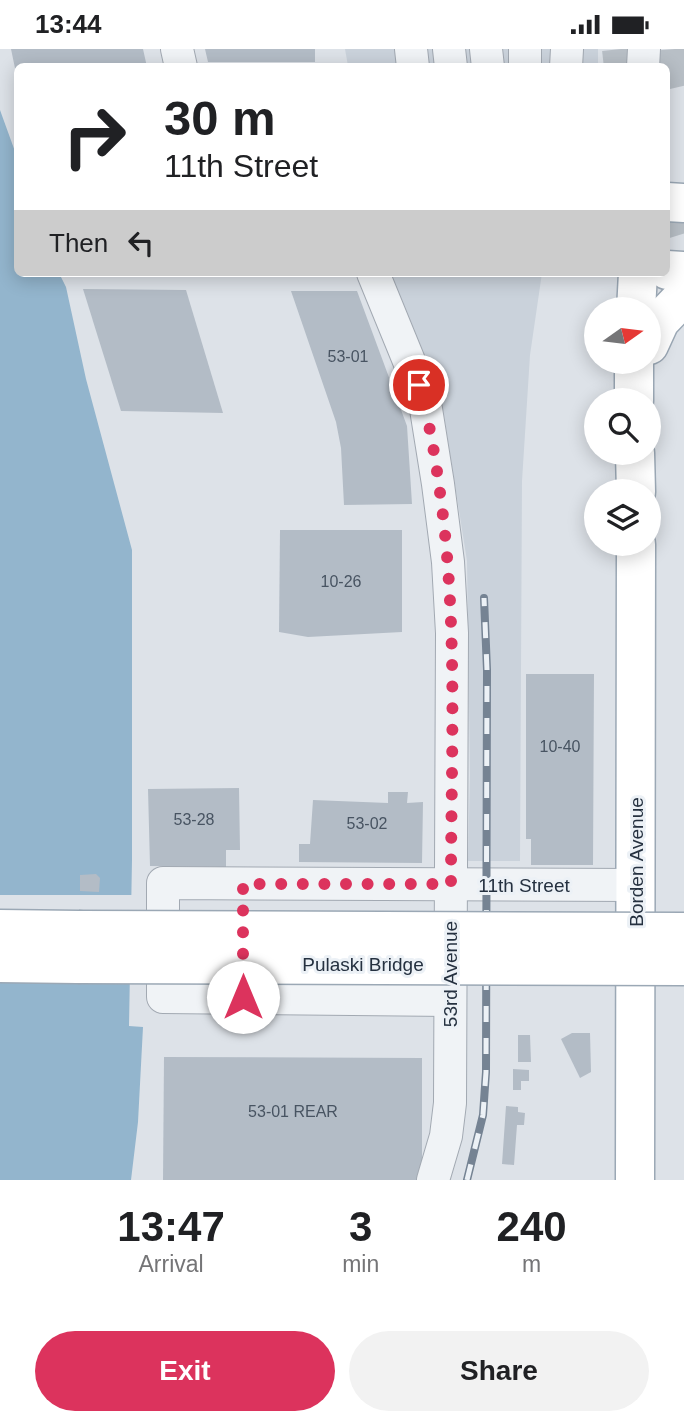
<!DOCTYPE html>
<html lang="en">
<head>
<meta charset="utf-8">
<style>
	:root { --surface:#fff; --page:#f2f2f2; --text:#202124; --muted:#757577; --accent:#dc335d }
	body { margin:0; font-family:Arial,sans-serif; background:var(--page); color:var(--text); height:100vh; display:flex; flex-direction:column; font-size:26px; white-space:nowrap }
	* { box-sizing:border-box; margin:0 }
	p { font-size:23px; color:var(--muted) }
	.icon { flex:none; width:38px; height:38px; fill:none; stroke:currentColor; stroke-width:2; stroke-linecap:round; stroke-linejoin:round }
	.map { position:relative; height:1131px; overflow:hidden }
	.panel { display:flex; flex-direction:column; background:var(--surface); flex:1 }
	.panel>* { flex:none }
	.top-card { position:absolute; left:14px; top:14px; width:656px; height:214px; border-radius:10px; box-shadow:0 4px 18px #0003; background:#fff; color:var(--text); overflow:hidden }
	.needle { width:46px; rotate:76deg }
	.buttons { position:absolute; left:584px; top:248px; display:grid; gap:14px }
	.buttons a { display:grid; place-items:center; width:77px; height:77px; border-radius:50%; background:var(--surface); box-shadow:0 4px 18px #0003; font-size:35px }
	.pin { position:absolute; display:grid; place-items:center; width:60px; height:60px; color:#fff; margin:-30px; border:4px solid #fff; border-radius:50%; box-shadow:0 2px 7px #0007 }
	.me { position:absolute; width:77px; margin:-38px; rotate:0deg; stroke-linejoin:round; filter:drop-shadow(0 0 5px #0008) }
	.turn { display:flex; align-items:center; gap:24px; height:147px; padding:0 35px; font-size:32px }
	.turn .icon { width:91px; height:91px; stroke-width:2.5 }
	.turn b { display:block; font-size:49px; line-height:60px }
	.then { display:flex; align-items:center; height:66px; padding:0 35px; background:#0003; gap:14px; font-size:26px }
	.eta { display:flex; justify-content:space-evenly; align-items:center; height:119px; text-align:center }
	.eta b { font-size:42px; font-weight:700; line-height:49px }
	.button { display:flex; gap:14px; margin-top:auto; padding:14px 35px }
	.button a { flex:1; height:80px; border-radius:42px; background:var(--accent); color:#fff; font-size:28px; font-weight:700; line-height:80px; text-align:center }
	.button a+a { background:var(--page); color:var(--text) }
	.status { display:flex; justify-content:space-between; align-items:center; height:49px; padding:0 35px; background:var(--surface); direction:ltr }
	.status svg { height:19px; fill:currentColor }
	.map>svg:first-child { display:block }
	.built { fill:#cad2db }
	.water { fill:#93b5cd }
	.pier { fill:#dde2e8 }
	.building { fill:#b3bcc6 }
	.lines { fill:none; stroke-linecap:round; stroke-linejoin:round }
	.highway-tunnel { stroke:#b8bfc6; stroke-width:38; stroke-dasharray:38 19; stroke-linecap:butt }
	.minor-casing { stroke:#a2a9b2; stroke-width:34 }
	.major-casing { stroke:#9ba8b5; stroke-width:41 }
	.minor { stroke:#f0f3f6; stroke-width:32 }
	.major { stroke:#fff; stroke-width:38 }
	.rail-casing { stroke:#758393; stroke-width:8 }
	.rail { stroke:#ecf1f6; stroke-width:5; stroke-dasharray:16; stroke-linecap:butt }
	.major-bridge-casing { stroke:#9ba8b5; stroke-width:41; stroke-linecap:butt }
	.major-bridge { stroke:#fff; stroke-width:38 }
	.route { stroke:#dc335d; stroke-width:12; stroke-dasharray:0 21.6 }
	.labels { text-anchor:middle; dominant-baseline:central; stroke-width:6; stroke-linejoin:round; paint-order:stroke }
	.number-label { font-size:16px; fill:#485462 }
	.street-label { font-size:19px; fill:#253140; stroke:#ecf1f6 }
</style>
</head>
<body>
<div class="status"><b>13:44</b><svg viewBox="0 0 49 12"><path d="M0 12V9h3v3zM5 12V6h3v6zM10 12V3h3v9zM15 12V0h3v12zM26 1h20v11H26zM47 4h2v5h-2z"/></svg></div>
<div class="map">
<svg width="684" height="1131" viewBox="0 0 684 1131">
	<rect width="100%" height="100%" fill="#dde2e8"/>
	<g class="built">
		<path d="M 345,0 L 598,0 L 598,17 L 348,17 Z"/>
		<path d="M 390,224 L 542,224 L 530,306 L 522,432 L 520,812 L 468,812 L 470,726 L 467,512 L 442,354 Z"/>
	</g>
	<path class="water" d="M 0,61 L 17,108 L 18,224 L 59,224 L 66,238 L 86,330 L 132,501 L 132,811 L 129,977 L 143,978 L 138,1073 L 131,1131 L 0,1131 Z"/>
	<path class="pier" d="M 0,846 L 135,846 L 133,934 L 0,933 Z"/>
	<g class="building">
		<path d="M 11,0 L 143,0 L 147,18 L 18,18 L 16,24 Z"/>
		<path d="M 205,0 L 315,0 L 315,13 L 208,13 Z"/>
		<path d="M 83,240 L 186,241 L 223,364 L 121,362 Z"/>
		<path d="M 291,242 L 357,242 L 407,377 L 412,455 L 344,456 L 341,399 L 336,373 Z"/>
		<path d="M 280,481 L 402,481 L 402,583 L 308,588 L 279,583 Z"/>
		<path d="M 526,625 L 594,625 L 593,816 L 531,816 L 531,790 L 526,790 Z"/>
		<path d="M 239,739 L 240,801 L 226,801 L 226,818 L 150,817 L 148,740 Z"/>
		<path d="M 388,743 L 408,743 L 407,754 L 423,753 L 422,814 L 299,813 L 299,795 L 310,795 L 313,751 L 388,754 Z"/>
		<path d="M 96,825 L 100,829 L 99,843 L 80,842 L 80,826 Z"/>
		<path d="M 572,984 L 590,984 L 591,1023 L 580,1029 L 561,990 Z"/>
		<path d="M 518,986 L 530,986 L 531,1013 L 518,1013 Z"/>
		<path d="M 164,1008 L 422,1009 L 422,1115 L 417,1131 L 163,1131 Z"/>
		<path d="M 513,1020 L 529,1021 L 529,1032 L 521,1032 L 521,1041 L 513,1041 Z"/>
		<path d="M 506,1057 L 518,1058 L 518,1063 L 525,1064 L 524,1076 L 517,1076 L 514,1116 L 502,1115 Z"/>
	</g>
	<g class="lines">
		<g class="highway-tunnel">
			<path d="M 621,0 L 623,18"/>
			<path d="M 675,0 L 677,25 L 684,55"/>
			<path d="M 667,150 L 684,205"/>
		</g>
		<g class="minor-casing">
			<g id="minor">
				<path d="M 177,0 L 181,18"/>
				<path d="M 411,0 L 413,18"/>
				<path d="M 449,0 L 451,18"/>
				<path d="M 486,0 L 488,18"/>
				<path d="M 525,0 L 525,18"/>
				<path d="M 566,18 L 567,0"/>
				<path d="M 643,18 L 644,0"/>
				<path d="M 373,224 L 409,312 L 426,360 L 438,435 L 448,513 L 452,584 L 450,1054 L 446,1087 L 433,1131"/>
				<path d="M 450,951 L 163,948 L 163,834 L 636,836"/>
			</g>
		</g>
		<g class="major-casing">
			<g id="major">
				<path d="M 667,153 L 684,154"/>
				<path d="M 667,221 L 684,222"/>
				<path d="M 636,261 L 638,224"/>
				<path d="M 649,296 L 660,272 L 684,247"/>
				<path d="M 634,352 L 634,313"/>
				<path d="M 635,404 L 636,443"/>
				<path d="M 0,880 L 79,881"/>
				<path d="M 0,914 L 78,915"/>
				<path d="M 635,1131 L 636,495"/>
			</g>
		</g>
		<use href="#minor" class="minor"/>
		<use href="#major" class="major"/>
		<g class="rail-casing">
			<path id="rail" d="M 467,1131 L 483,1066 L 486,1023 L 487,621 L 484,549"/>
		</g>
		<use href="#rail" class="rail"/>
		<g class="major-bridge-casing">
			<g id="major-bridge">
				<path d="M 79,881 L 684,883"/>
				<path d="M 78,915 L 684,917"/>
			</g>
		</g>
		<use href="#major-bridge" class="major-bridge"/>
	</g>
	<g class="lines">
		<path class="route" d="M 243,948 L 243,835 L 451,835 C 451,707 458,579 441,451 C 436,413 430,374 419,336"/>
	</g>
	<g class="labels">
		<g class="number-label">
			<text x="348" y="307">53-01</text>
			<text x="341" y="532">10-26</text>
			<text x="560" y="697">10-40</text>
			<text x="194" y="770">53-28</text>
			<text x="367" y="774">53-02</text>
			<text x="293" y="1062">53-01 REAR</text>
		</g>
		<g class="street-label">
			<text transform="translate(636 813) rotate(-90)">Borden Avenue</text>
			<text x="524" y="836">11th Street</text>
			<text x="363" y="915">Pulaski Bridge</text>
			<text transform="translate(450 925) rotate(-90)">53rd Avenue</text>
		</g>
	</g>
</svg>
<div class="buttons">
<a><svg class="needle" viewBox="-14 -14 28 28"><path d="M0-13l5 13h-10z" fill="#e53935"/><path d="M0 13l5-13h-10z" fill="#757577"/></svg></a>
<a><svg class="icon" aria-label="search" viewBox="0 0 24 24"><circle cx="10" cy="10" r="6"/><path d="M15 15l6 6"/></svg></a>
<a><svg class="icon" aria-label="layers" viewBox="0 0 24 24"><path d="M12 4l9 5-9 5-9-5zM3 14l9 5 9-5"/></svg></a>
</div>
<div class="pin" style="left:419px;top:336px;background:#d93025"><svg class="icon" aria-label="arrive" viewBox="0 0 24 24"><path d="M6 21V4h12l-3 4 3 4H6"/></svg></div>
<svg class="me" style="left:243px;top:948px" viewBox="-20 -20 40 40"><circle r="19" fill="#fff"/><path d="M0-13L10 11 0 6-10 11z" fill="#dc335d"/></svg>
<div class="top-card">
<div class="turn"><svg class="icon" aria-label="right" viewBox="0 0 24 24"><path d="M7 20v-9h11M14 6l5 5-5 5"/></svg><div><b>30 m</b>11th Street</div></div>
<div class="then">Then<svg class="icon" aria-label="left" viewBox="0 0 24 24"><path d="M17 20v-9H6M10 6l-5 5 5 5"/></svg></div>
</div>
</div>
<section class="panel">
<div class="eta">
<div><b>13:47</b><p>Arrival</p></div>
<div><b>3</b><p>min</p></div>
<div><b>240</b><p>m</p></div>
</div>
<div class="button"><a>Exit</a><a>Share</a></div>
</section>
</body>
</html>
